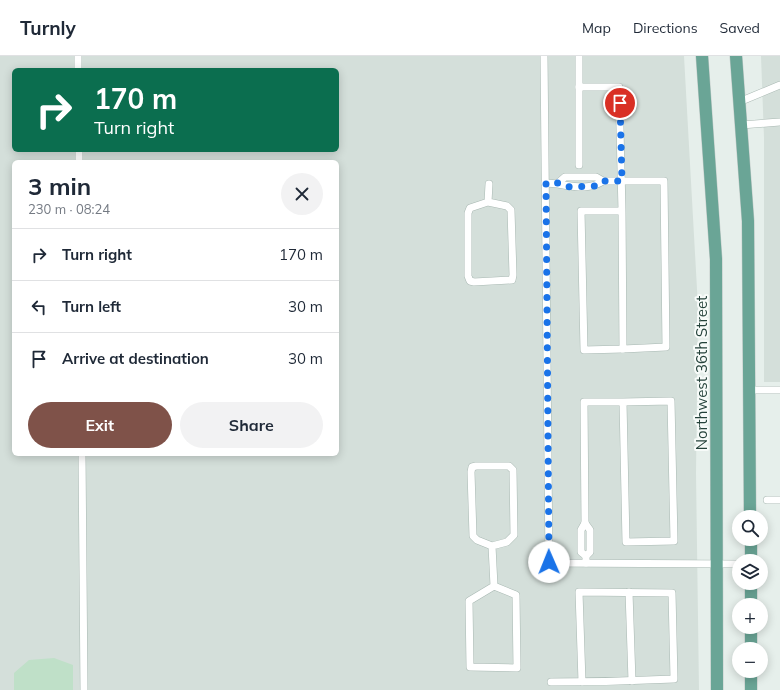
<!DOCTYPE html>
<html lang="en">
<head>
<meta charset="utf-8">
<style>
	:root { --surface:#fff; --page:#f2f2f3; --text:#1f2937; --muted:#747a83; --line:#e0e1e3; --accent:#7f5249 }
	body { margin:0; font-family:Mulish,sans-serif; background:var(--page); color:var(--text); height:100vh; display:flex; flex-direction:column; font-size:15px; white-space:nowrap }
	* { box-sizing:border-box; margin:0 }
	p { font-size:13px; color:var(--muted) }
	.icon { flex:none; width:22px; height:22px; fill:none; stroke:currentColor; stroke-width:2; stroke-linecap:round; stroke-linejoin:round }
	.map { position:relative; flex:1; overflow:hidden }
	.sheet { position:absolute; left:12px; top:104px; width:327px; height:296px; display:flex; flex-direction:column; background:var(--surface); border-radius:6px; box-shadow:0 2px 10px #0003 }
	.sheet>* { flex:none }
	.guide { position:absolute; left:12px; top:12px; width:327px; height:84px; border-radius:6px; box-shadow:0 2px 10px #0003; background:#0b6e4f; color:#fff; overflow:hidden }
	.controls { position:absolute; left:732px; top:454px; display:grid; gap:8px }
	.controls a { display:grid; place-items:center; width:36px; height:36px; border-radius:50%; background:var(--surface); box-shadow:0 2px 10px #0003; font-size:20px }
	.pin { position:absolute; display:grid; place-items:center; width:34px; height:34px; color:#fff; margin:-17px; border:2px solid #fff; border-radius:50%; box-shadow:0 1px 4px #0007 }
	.me { position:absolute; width:44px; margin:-22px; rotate:359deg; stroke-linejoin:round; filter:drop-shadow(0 0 3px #0008) }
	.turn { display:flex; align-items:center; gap:14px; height:84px; padding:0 16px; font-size:18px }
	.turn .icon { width:52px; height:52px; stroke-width:2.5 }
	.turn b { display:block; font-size:28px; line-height:34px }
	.round { display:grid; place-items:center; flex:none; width:42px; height:42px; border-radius:21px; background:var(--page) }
	.head { display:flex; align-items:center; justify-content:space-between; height:68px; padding:0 16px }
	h1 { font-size:24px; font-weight:700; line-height:30px }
	.cta { display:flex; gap:8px; margin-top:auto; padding:8px 16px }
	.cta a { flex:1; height:46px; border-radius:24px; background:var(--accent); color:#fff; font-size:16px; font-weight:700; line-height:46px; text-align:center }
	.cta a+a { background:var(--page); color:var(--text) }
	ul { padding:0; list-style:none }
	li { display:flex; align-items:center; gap:12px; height:52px; padding:0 16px; border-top:1px solid var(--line) }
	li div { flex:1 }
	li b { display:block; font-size:15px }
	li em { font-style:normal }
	header { display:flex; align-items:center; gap:24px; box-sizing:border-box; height:56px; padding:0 20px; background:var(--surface); border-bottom:1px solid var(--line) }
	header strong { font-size:19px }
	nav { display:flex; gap:22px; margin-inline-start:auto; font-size:14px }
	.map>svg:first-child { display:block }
	.built { fill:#d4dfda; fill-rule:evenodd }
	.green { fill:#bfe0c8 }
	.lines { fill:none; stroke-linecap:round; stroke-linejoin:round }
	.service-casing { stroke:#a8b8b2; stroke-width:8 }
	.primary-casing { stroke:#c2cac8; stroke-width:13 }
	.service { stroke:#fff; stroke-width:7 }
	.primary { stroke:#6aa596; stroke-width:12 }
	.route { stroke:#1a73e8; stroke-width:7; stroke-dasharray:0 12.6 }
	.labels { text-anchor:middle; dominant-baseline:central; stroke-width:4; stroke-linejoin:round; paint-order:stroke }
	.street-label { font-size:15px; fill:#24423a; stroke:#f7fbf9 }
</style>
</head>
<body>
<header>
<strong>Turnly</strong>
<nav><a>Map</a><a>Directions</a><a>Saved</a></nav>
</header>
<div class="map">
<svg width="780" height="634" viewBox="0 0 780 634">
	<rect width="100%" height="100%" fill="#e6efeb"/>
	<g class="built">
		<path d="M 0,0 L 684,0 L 698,251 L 696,417 L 699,634 L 0,634 ZM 14,14 L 337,14 L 337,94 L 14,94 ZM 14,106 L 337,106 L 337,398 L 14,398 Z"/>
		<path d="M 761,0 L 780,0 L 780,326 L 764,326 L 764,82 Z"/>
	</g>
	<path class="green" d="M 54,602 L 73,609 L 73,634 L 14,634 L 14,617 L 29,604 Z"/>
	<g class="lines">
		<g class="service-casing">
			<g id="service">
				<path d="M 78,0 L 78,14"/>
				<path d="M 544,0 L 549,507 L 739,508"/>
				<path d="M 579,0 L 579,31 L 619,31 L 622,155 L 581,155 L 584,294 L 623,293 L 622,155"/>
				<path d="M 579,31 L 579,109"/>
				<path d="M 739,46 L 780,29"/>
				<path d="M 741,69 L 780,66"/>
				<path d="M 79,94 L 79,106"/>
				<path d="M 545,127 C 564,127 586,137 603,125 L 664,125 L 666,291 L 623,293"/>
				<path d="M 558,127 L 565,121 L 596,121 L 603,125"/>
				<path d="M 488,146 L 507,150 L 511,154 L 513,219 L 512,224 L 474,226 L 470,225 L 468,220 L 468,157 L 470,152 L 488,146 L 489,128"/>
				<path d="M 750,334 L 780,334"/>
				<path d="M 82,398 L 84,634"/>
				<path d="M 767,444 L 780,444"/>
				<path d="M 585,467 L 581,474 L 581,496 L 586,500"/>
				<path d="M 492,490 L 477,484 L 473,480 L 471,416 L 472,411 L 476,410 L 509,410 L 513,414 L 514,479 L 507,486 L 492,490 L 494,530 L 516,539 L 517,612 L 470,611 L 469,545 L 494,530"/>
				<path d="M 586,507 L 586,500 L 590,496 L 590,474 L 585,467 L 584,346 L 623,346 L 626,486 L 674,485 L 671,345 L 623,346"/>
				<path d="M 629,536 L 632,625"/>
				<path d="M 551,626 C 592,626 633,625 674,623 L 672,537 L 579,536 L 582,626"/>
			</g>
		</g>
		<g class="primary-casing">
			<g id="primary">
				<path d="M 702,0 L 716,203 L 717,634"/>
				<path d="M 736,0 L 748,165 L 750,461"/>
				<path d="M 751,483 L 751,505"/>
				<path d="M 751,527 L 751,549"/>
				<path d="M 751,571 L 751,593"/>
				<path d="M 751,615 L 751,634"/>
			</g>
		</g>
		<use href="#service" class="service"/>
		<use href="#primary" class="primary"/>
	</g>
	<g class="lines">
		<path class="route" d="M 549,506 L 546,127 L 558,127 L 565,131 L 597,130 L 603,125 L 622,125 L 620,47"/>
	</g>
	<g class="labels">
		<g class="street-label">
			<text transform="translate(701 317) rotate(-90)">Northwest 36th Street</text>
		</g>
	</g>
</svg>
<div class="controls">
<a><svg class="icon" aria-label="search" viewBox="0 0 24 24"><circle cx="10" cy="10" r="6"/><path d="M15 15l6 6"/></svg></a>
<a><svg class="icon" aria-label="layers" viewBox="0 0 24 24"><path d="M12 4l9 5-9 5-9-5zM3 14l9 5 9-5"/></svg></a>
<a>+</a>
<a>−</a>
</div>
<div class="pin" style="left:620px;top:47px;background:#d93025"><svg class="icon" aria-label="arrive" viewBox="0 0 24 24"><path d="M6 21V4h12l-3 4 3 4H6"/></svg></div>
<svg class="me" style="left:549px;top:506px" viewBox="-20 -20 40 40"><circle r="19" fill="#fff"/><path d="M0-13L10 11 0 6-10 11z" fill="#1a73e8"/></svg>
<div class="guide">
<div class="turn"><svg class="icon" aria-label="right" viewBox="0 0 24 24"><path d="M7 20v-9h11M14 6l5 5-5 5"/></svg><div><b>170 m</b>Turn right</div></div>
</div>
<section class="sheet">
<div class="head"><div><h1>3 min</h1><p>230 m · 08:24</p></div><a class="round"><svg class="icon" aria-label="close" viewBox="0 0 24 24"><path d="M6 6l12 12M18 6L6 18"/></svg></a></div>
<ul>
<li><svg class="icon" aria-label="right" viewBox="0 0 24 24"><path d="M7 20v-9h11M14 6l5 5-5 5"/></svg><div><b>Turn right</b></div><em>170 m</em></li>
<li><svg class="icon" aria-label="left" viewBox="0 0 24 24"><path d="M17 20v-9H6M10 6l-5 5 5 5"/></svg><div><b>Turn left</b></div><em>30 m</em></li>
<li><svg class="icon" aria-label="arrive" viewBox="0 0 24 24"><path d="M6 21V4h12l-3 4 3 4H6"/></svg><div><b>Arrive at destination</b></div><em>30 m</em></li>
</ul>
<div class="cta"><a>Exit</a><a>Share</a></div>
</section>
</div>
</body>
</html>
